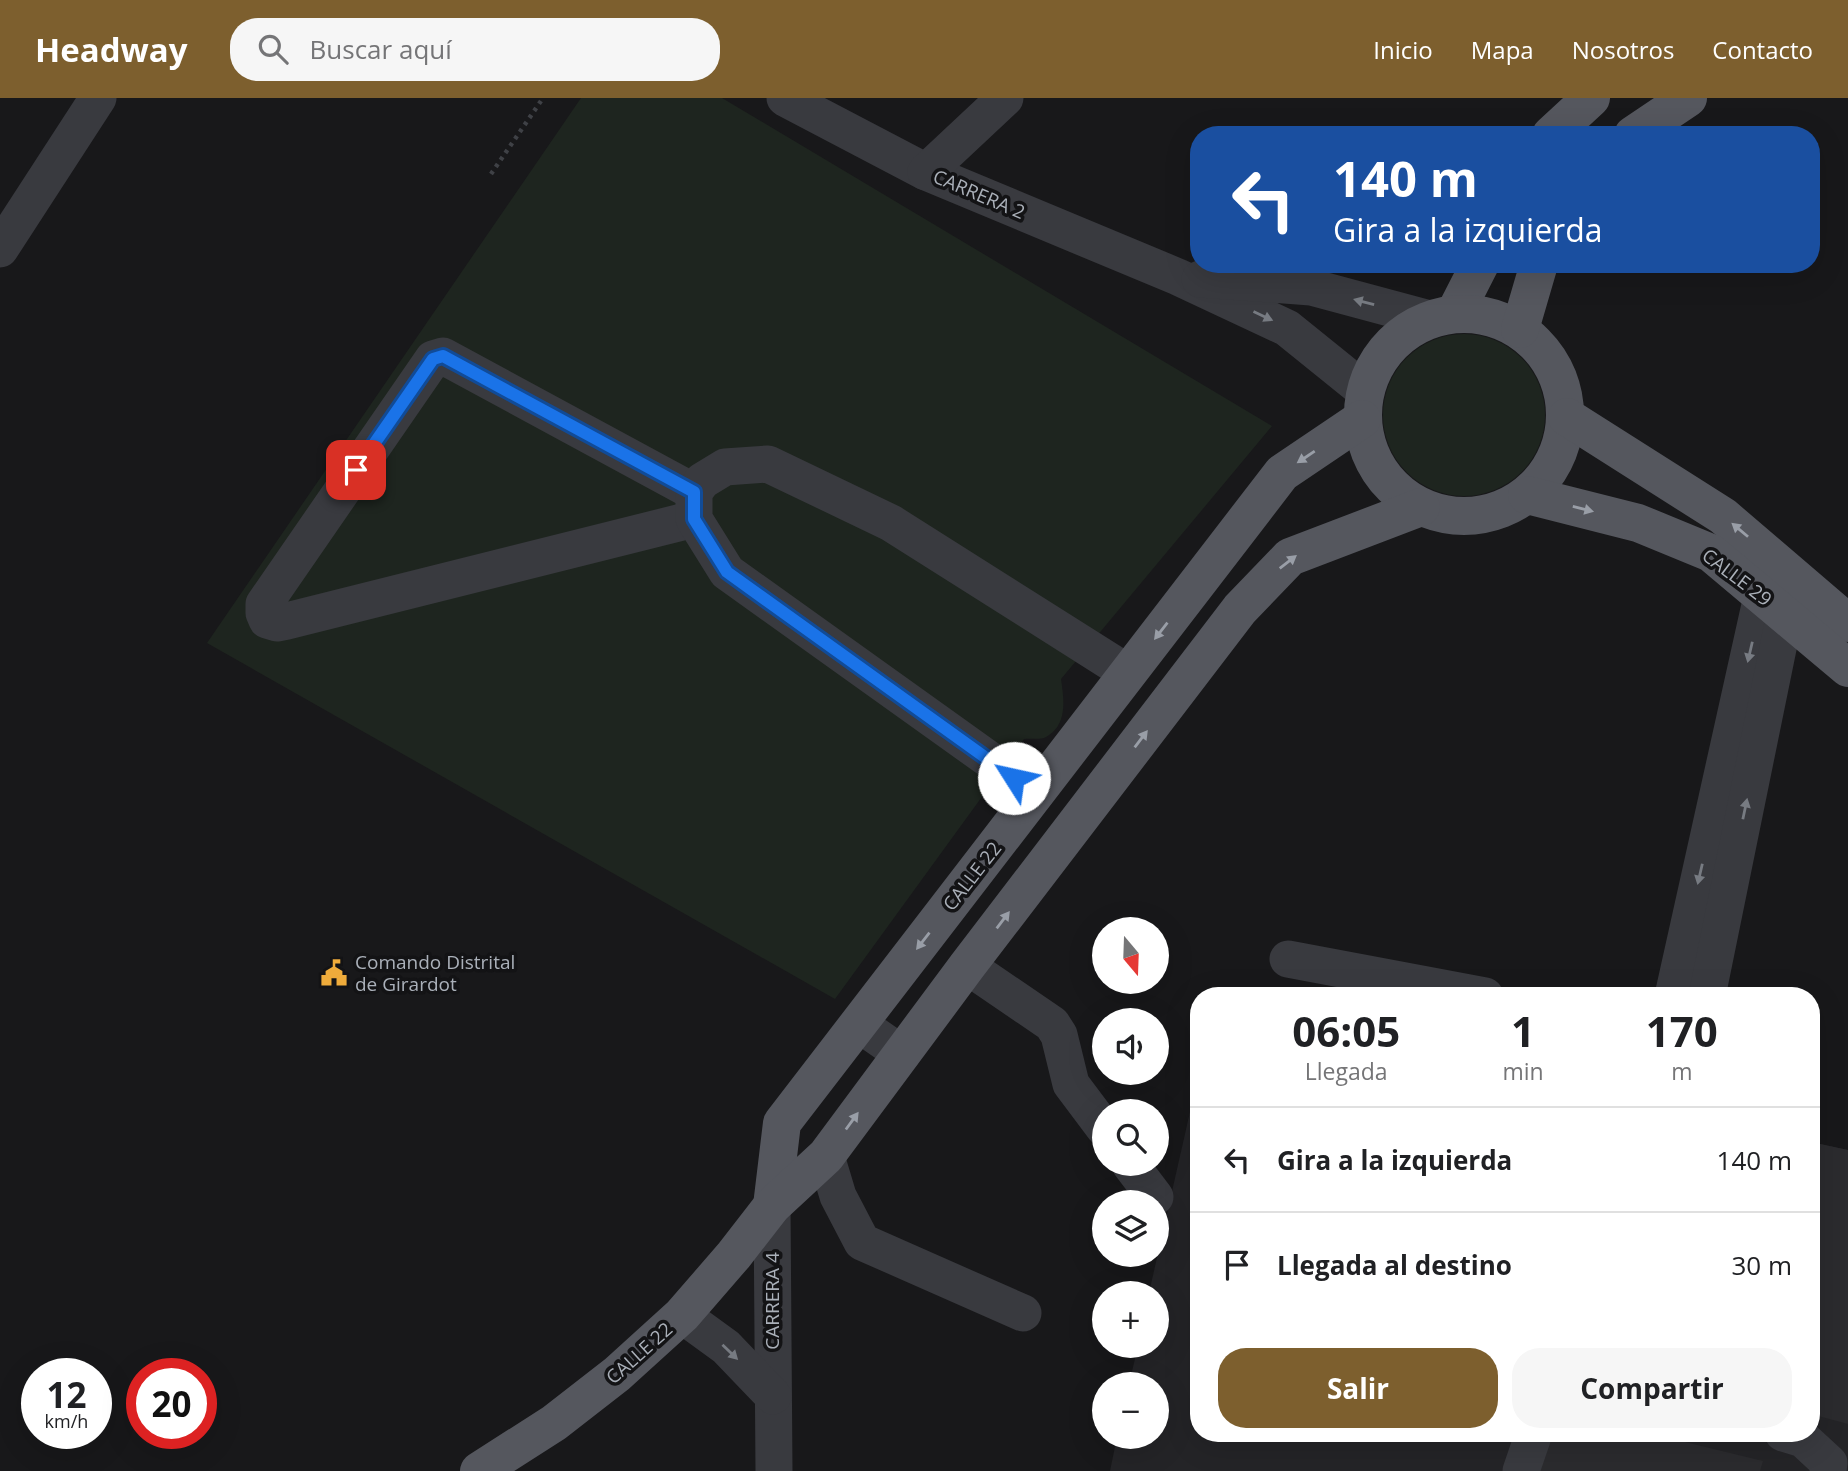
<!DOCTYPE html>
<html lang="es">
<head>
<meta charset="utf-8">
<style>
	:root { --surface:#fff; --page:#f6f6f6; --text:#202124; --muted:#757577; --line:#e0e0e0; --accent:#7d5f2e }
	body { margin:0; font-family:"Open Sans",sans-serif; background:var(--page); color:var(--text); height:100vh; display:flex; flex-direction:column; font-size:26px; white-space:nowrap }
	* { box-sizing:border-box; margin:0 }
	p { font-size:23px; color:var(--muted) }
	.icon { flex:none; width:38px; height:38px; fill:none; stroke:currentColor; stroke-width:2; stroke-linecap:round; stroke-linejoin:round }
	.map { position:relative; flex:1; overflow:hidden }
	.panel { position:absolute; left:1190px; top:889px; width:630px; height:455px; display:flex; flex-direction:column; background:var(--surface); border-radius:28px; box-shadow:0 7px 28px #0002 }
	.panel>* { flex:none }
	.guide { position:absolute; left:1190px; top:28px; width:630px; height:147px; border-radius:28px; box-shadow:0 7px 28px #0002; background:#1a4fa0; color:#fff; overflow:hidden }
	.needle { width:46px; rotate:161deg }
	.controls { position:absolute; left:1092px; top:819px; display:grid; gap:14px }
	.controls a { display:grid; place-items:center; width:77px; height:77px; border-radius:50%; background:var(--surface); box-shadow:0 7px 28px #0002; font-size:35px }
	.speed { position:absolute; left:21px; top:1260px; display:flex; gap:14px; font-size:35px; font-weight:700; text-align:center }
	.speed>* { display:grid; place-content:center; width:91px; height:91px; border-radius:50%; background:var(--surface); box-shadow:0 7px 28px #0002; line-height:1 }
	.speed small { font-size:18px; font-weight:400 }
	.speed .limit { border:10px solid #d22; background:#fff; color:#111 }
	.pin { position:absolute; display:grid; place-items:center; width:60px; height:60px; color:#fff; margin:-30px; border-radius:14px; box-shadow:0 4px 10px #0006 }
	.me { position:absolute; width:77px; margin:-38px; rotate:305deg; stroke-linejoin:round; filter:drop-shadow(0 0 5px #0008) }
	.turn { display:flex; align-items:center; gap:24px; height:147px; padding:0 28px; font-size:32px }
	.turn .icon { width:91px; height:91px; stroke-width:2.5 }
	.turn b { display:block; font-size:49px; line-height:60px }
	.eta { display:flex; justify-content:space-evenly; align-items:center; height:119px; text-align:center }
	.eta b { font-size:42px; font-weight:700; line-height:49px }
	.action { display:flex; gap:14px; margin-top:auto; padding:14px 28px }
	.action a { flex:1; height:80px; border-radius:28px; background:var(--accent); color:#fff; font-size:28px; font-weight:700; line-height:80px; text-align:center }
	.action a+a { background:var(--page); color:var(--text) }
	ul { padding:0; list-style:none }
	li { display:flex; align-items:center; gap:21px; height:105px; padding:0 28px; border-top:2px solid var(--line) }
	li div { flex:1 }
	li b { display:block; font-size:26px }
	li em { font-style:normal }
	header { display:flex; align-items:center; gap:42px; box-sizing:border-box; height:98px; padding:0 35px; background:var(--accent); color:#fff }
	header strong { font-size:33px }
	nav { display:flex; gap:38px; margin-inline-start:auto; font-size:24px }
	.search { width:490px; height:63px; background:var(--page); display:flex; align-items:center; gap:18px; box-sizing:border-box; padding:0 24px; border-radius:28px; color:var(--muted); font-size:26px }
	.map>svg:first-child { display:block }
	.built { fill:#242427 }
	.green { fill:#1e251f }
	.building { fill:#2b2b2e }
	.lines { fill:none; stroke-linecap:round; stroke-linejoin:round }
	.path { stroke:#3f4146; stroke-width:4.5; stroke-dasharray:3.5 5; stroke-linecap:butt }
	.minor { stroke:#393a3f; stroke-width:37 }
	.major { stroke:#55575e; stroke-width:38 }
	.oneway { fill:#777b82 }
	.oneway2 { fill:#999ea7 }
	.route-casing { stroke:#114b97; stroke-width:18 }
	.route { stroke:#1a73e8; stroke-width:12 }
	.labels { text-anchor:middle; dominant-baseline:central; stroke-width:7; stroke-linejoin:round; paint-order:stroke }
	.street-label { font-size:19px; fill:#aab0b9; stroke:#131315 }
	.poi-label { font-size:19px; fill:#aab0b9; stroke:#131315; text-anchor:start }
</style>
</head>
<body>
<header>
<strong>Headway</strong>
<div class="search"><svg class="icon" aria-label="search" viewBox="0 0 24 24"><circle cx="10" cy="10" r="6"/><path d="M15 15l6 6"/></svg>Buscar aquí</div>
<nav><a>Inicio</a><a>Mapa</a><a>Nosotros</a><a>Contacto</a></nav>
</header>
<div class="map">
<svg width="1848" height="1373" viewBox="0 0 1848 1373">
	<rect width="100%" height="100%" fill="#18181a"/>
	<path class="built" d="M 1199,974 L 1199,1335 L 1811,1335 L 1811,1044 L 1848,1052 L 1848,1373 L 1110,1373 L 1117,1339 L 1157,1339 L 1157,1286 L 1129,1286 L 1138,1248 L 1157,1248 L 1157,1195 L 1149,1195 Z"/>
	<g class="green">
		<path d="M 581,0 L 722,0 L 1272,328 L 1061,581 C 1064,601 1068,627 1046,639 C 1041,642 1031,640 1024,641 L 835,901 L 207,545 Z"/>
		<circle cx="1464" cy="317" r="81"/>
	</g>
	<g class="building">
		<path d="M 1811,1044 L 1848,1052 L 1848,1326 L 1811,1316 Z"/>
		<path d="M 1549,1335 L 1648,1335 L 1763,1363 L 1760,1373 L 1540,1373 Z"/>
	</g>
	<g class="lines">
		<path class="path" d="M 491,76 L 543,0"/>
		<g class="minor">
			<path d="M 785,0 L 926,74 L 1178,179 L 1287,230 L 1365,293"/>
			<path d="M 926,74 L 1005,0"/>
			<path d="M 0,151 L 98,0"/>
			<path d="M 1200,181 L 1311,189 L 1430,221"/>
			<path d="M 694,421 L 287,523 L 277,525 L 267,522 L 264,515 L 264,506 L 433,261 L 443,258 L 694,394"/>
			<path d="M 1036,695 L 727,474 L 694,421 L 694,394 L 702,383 L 725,369 L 768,366 L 891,425 L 1128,575"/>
			<path d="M 1288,861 L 1485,898"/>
			<path d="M 967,868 L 1052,926 L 1059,937 L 1071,986 L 1104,1030"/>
			<path d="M 1673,898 L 1762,498 L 1781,477"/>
			<path d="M 1707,898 L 1785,516 L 1802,496"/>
			<path d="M 859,926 L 902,956"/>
			<path d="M 826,1058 L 838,1098 L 862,1144 L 1023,1215"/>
			<path d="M 1130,1066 L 1155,1099"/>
			<path d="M 772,1108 L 774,1373"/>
			<path d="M 682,1217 L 726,1249 L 773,1298"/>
			<path d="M 1783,1335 L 1803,1341 L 1829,1365 L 1828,1373"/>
			<path d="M 1521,1373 L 1534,1335"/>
		</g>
		<g class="major">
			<path d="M 1551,37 L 1591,0"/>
			<path d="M 1633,37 L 1688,0"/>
			<path d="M 1455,215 L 1480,166"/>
			<circle cx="1464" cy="317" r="101"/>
			<path d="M 1520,231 L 1539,166"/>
			<path d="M 1567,319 L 1723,418 L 1848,525"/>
			<path d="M 1527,397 L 1638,425 L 1711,455 L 1848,570"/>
			<path d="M 772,1108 L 782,1025 L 1282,375 L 1362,321"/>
			<path d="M 479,1373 L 554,1325 L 617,1276 L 682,1217 L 734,1157 L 772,1108 L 826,1058 L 967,868 L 1240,511 L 1290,459 L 1421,409"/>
		</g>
	</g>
	<defs><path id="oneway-solid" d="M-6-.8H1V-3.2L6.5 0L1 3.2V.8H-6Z" transform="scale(1.75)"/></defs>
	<g class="oneway">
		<use href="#oneway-solid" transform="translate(1364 204) rotate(-165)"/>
		<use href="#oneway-solid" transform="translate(1263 218) rotate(25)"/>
		<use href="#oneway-solid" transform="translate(1750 554) rotate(103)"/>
		<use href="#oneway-solid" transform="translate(1745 711) rotate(-78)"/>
		<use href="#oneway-solid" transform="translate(1700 776) rotate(103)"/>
		<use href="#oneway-solid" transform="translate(730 1254) rotate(44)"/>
	</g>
	<g class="oneway2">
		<use href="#oneway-solid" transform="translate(1306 359) rotate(146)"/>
		<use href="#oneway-solid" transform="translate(1583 411) rotate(14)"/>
		<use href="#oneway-solid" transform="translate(1740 432) rotate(-140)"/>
		<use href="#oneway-solid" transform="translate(1288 464) rotate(-38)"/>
		<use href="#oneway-solid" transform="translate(1161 533) rotate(128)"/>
		<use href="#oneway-solid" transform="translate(1141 641) rotate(-53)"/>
		<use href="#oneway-solid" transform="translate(1003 822) rotate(-53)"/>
		<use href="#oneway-solid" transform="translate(923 843) rotate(128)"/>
		<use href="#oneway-solid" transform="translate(852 1023) rotate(-54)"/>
	</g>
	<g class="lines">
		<g class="route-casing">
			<path id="route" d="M 356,372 L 433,261 L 443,258 L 694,394 L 694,421 L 727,474 L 1014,680"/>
		</g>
		<use href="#route" class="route"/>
	</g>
	<defs>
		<g id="civic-bare" transform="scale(2.1)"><path d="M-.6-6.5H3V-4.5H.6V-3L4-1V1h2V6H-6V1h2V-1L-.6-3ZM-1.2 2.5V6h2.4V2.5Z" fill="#eeab3b" stroke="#131315" stroke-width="2.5" paint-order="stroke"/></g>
	</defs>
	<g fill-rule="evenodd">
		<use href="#civic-bare" x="334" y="875"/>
	</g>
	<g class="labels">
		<g class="street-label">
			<text transform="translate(979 96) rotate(23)">CARRERA 2</text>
			<text transform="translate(1737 479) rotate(37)">CALLE 29</text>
			<text transform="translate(972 778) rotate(-52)">CALLE 22</text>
			<text transform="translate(772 1203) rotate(-90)">CARRERA 4</text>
			<text transform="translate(639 1255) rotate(-42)">CALLE 22</text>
		</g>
		<g class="poi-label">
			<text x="355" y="864">Comando Distrital<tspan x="355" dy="22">de Girardot</tspan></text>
		</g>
	</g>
</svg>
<div class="controls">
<a><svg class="needle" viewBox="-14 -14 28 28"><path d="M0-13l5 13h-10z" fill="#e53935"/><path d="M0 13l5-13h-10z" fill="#757577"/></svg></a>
<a><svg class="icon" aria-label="sound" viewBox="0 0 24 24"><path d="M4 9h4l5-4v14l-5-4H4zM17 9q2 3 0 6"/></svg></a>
<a><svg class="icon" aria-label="search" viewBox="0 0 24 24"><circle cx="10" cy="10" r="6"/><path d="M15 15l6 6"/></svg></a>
<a><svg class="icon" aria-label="layers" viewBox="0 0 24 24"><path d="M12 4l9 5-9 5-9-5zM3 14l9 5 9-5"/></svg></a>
<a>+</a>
<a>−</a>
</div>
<div class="speed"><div>12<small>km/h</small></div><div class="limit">20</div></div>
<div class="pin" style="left:356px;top:372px;background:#d93025"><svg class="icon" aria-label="arrive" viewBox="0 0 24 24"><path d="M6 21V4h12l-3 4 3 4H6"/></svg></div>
<svg class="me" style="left:1014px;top:680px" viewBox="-20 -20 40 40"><circle r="19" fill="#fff"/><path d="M0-13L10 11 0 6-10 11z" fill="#1a73e8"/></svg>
<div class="guide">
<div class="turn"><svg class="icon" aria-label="left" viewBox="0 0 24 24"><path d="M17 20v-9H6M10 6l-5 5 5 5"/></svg><div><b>140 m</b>Gira a la izquierda</div></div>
</div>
<section class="panel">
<div class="eta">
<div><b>06:05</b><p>Llegada</p></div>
<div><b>1</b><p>min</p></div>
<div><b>170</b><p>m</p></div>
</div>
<ul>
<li><svg class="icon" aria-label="left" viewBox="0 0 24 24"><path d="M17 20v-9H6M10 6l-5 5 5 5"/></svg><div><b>Gira a la izquierda</b></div><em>140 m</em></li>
<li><svg class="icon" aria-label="arrive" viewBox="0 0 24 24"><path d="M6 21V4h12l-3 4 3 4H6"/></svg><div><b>Llegada al destino</b></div><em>30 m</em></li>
</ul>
<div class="action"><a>Salir</a><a>Compartir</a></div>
</section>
</div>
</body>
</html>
